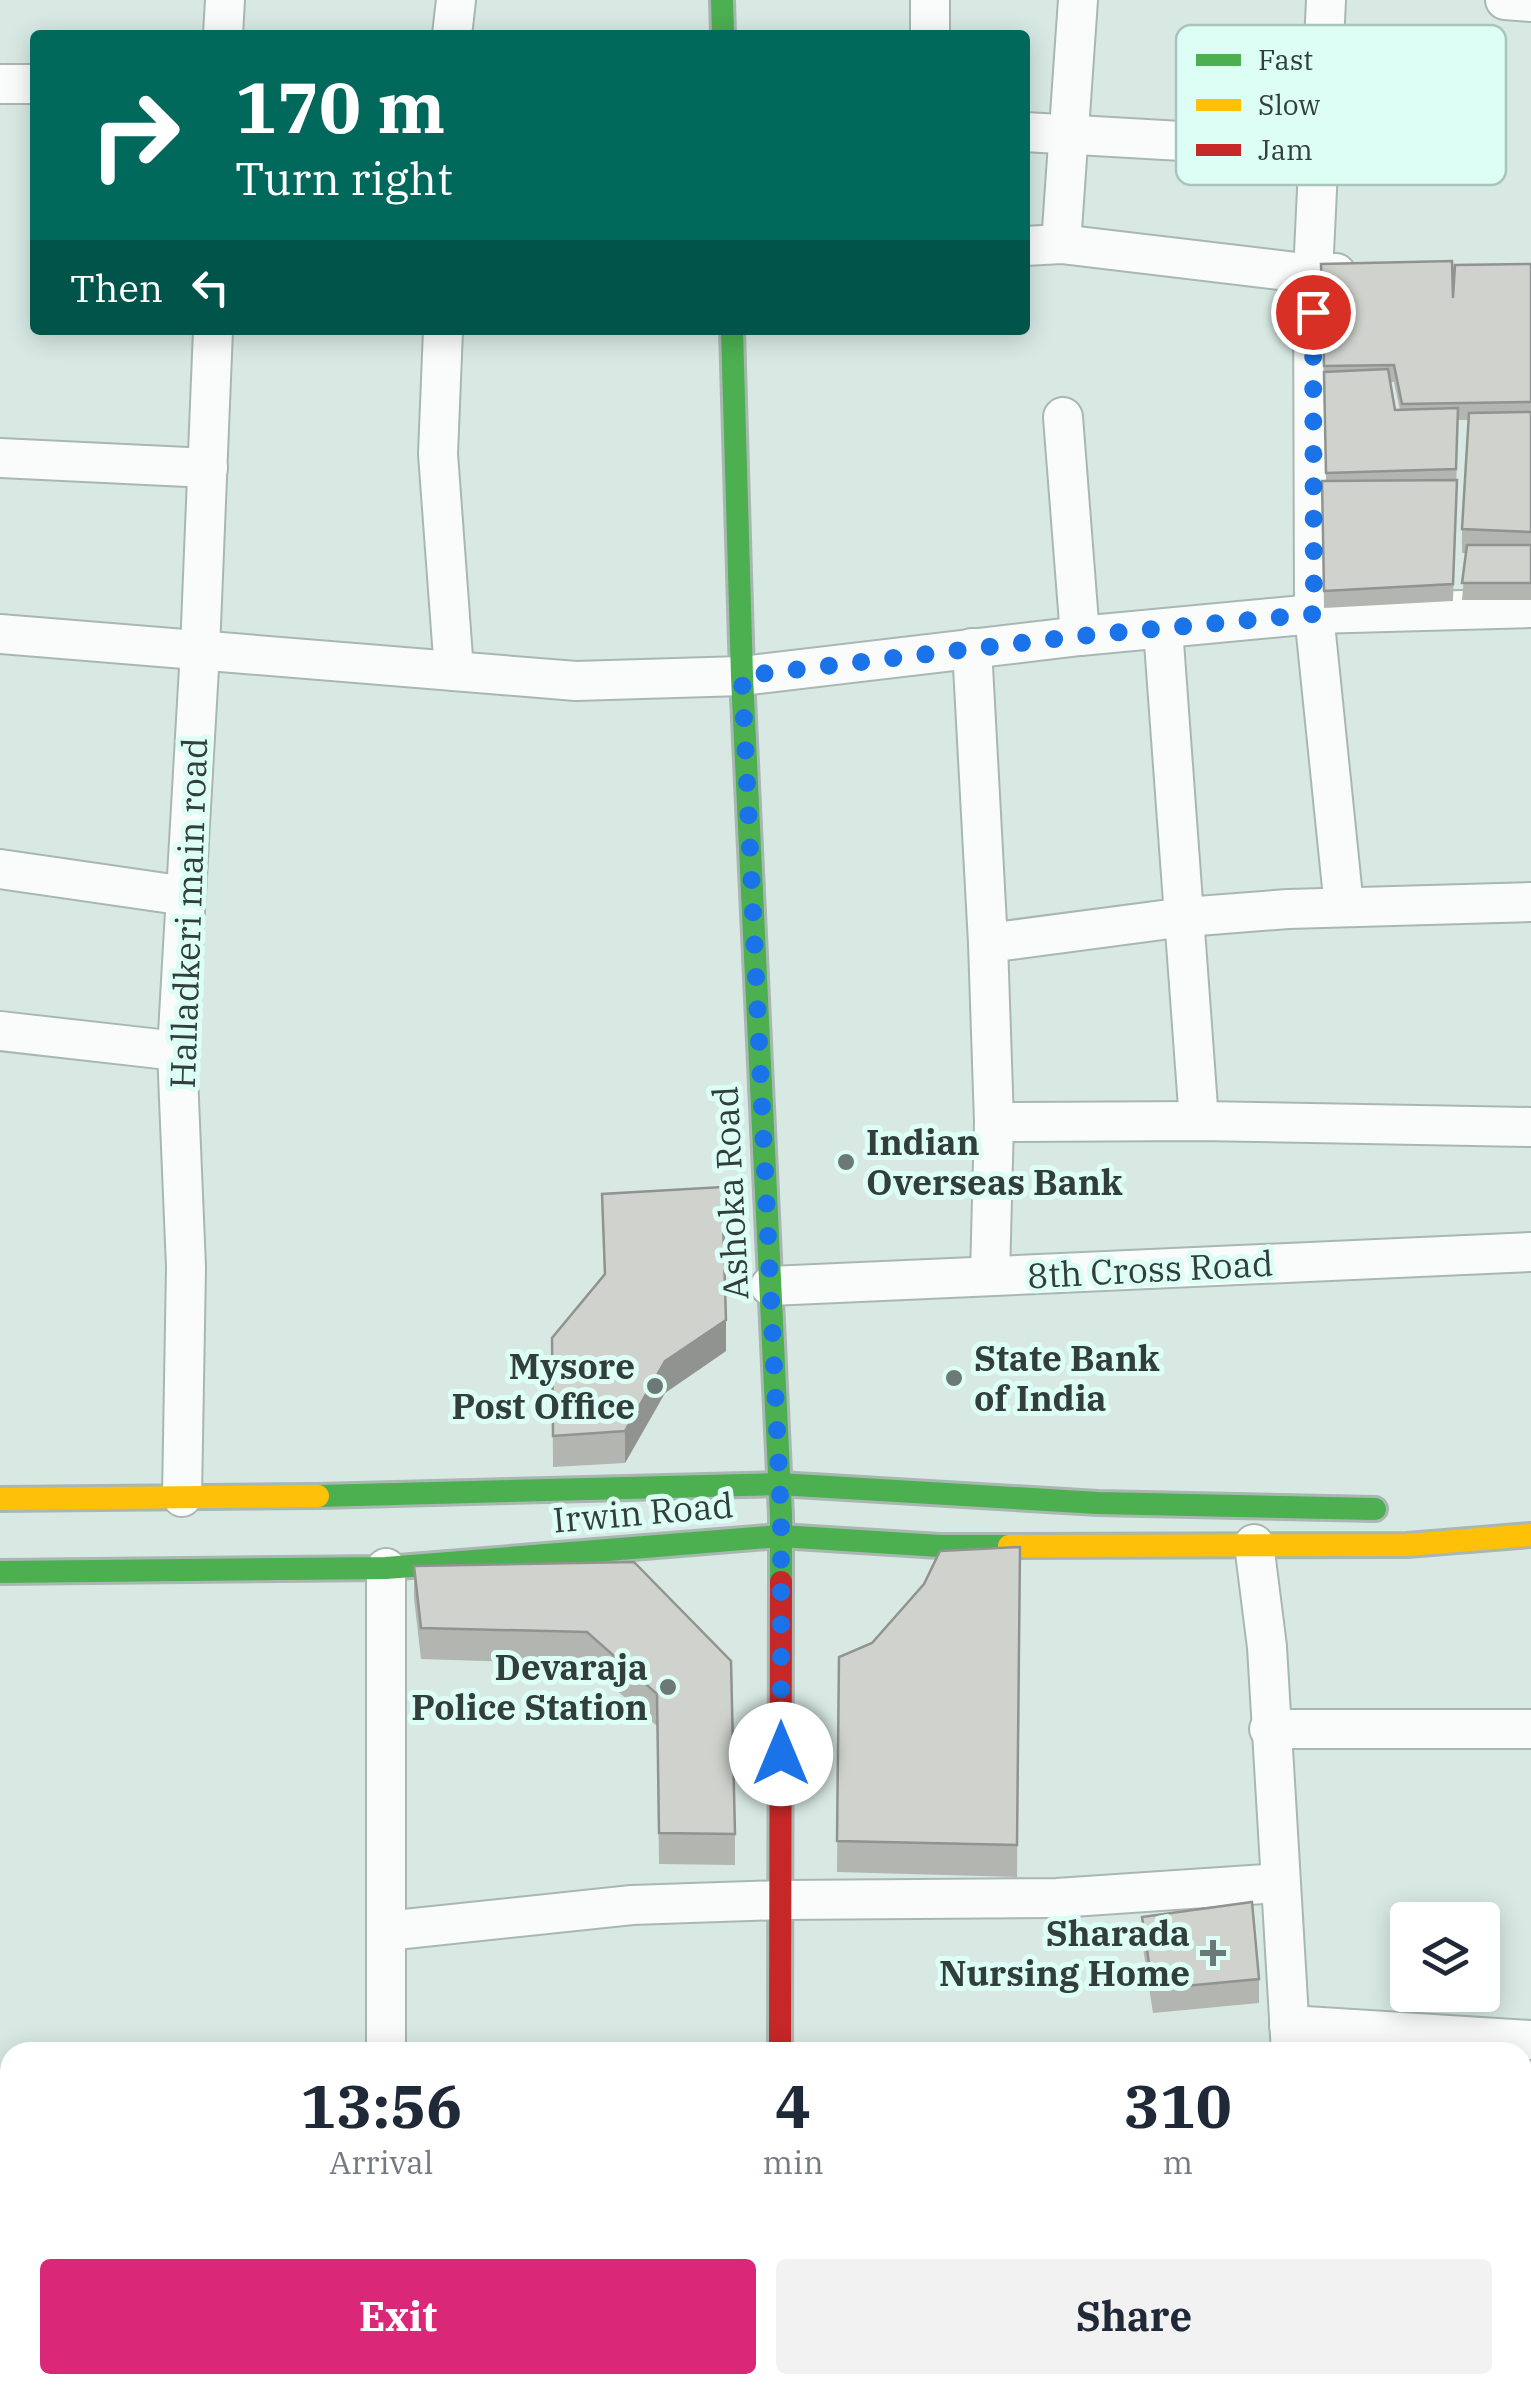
<!DOCTYPE html>
<html lang="en">
<head>
<meta charset="utf-8">
<style>
	:root { --surface:#fff; --page:#f2f2f3; --text:#1f2937; --muted:#747a83; --accent:#db2777 }
	body { margin:0; font-family:"IBM Plex Serif",serif; background:var(--page); color:var(--text); height:100vh; display:flex; flex-direction:column; font-size:38px; white-space:nowrap }
	* { box-sizing:border-box; margin:0 }
	p { font-size:32px; color:var(--muted) }
	.icon { flex:none; width:55px; height:55px; fill:none; stroke:currentColor; stroke-width:2; stroke-linecap:round; stroke-linejoin:round }
	.map { position:relative; flex:1; overflow:hidden }
	.details { position:absolute; left:0px; top:2042px; width:1532px; height:352px; display:flex; flex-direction:column; background:var(--surface); border-radius:30px 30px 0 0; box-shadow:0 5px 25px #0003 }
	.details>* { flex:none }
	.banner { position:absolute; left:30px; top:30px; width:1000px; height:305px; border-radius:10px; box-shadow:0 5px 25px #0003; background:#00695c; color:#fff; overflow:hidden }
	.buttons { position:absolute; left:1390px; top:1902px; display:grid; gap:20px }
	.buttons a { display:grid; place-items:center; width:110px; height:110px; border-radius:10px; background:var(--surface); box-shadow:0 5px 25px #0003; font-size:50px }
	.pin { position:absolute; display:grid; place-items:center; width:85px; height:85px; color:#fff; margin:-42px; border:5px solid #fff; border-radius:50%; box-shadow:0 2px 10px #0007 }
	.me { position:absolute; width:110px; margin:-55px; rotate:0deg; stroke-linejoin:round; filter:drop-shadow(0 0 8px #0008) }
	.turn { display:flex; align-items:center; gap:35px; height:210px; padding:0 40px; font-size:45px }
	.turn .icon { width:130px; height:130px; stroke-width:2.5 }
	.turn b { display:block; font-size:70px; line-height:85px }
	.then { display:flex; align-items:center; height:95px; padding:0 40px; background:#0003; gap:20px; font-size:38px }
	.eta { display:flex; justify-content:space-evenly; align-items:center; height:170px; text-align:center }
	.eta b { font-size:60px; font-weight:800; line-height:70px }
	.action { display:flex; gap:20px; margin-top:auto; padding:20px 40px }
	.action a { flex:1; height:115px; border-radius:10px; background:var(--accent); color:#fff; font-size:40px; font-weight:800; line-height:115px; text-align:center }
	.action a+a { background:var(--page); color:var(--text) }
	.map>svg:first-child { display:block }
	.lines { fill:none; stroke-linecap:round; stroke-linejoin:round }
	.street-casing { stroke:#a9b7b3; stroke-width:42 }
	.fast-casing { stroke:#a9b7b3; stroke-width:28 }
	.slow-casing { stroke:#a9b7b3; stroke-width:28 }
	.jam-casing { stroke:#a9b7b3; stroke-width:28 }
	.street { stroke:#f9fcfb; stroke-width:38 }
	.fast { stroke:#4caf50; stroke-width:22 }
	.slow { stroke:#ffc107; stroke-width:22 }
	.jam { stroke:#c62828; stroke-width:22 }
	.wall { fill:#b2b5b0; fill-rule:evenodd }
	.shaded-wall { fill:#919390 }
	.building { fill:#cfd2cd; stroke:#919390; stroke-width:2.5 }
	.route { stroke:#1a73e8; stroke-width:18; stroke-dasharray:0 32.4 }
	.poi-dot { fill:#6b7a76; stroke:#ddfef5; stroke-width:4 }
	.labels { text-anchor:middle; dominant-baseline:central; stroke-width:10; stroke-linejoin:round; paint-order:stroke }
	.street-label { font-size:35px; fill:#313e3b; stroke:#ddfef5 }
	.poi-label { font-size:35px; font-weight:bold; fill:#313e3b; stroke:#ddfef5; text-anchor:end }
	.key { fill:#ddfef5; stroke:#a9c4bd; stroke-width:2.5 }
	.key-label { font-size:28px; fill:#313e3b }
</style>
</head>
<body>
<div class="map">
<svg width="1531" height="2393" viewBox="0 0 1531 2393">
	<rect width="100%" height="100%" fill="#d8e9e4"/>
	<g class="lines">
		<g class="street-casing">
			<g id="street">
				<path d="M 1326,0 L 1313,274 L 1314,614 L 1344,907"/>
				<path d="M 1505,0 L 1531,2"/>
				<path d="M 223,35 L 225,0"/>
				<path d="M 452,35 L 456,0"/>
				<path d="M 930,35 L 930,0"/>
				<path d="M 0,84 L 35,84"/>
				<path d="M 1025,132 L 1319,149"/>
				<path d="M 1061,244 L 1078,0"/>
				<path d="M 1025,246 L 1061,244 L 1313,274 L 1336,273"/>
				<path d="M 443,330 L 438,454 L 454,671"/>
				<path d="M 1063,417 L 1080,636"/>
				<path d="M 0,458 L 208,468"/>
				<path d="M 1163,629 L 1199,1121"/>
				<path d="M 0,634 L 576,681 L 742,676 L 1080,636 L 1314,614 L 1531,608"/>
				<path d="M 972,648 L 988,943 L 1185,917 L 1288,909 L 1531,902"/>
				<path d="M 0,869 L 186,896"/>
				<path d="M 988,943 L 994,1122 L 990,1276"/>
				<path d="M 0,1031 L 177,1051"/>
				<path d="M 994,1122 L 1199,1121 L 1531,1127"/>
				<path d="M 770,1286 L 1531,1252"/>
				<path d="M 182,1497 L 186,1267 L 177,1051 L 200,650 L 213,330"/>
				<path d="M 1254,1544 L 1267,1647 L 1291,2052"/>
				<path d="M 386,1568 L 386,2052"/>
				<path d="M 1269,1729 L 1531,1729"/>
				<path d="M 386,1931 L 632,1905 L 782,1900 L 1057,1898 L 1280,1883"/>
				<path d="M 1289,2025 L 1531,2040"/>
				<path d="M 1059,2385 L 1059,2393"/>
				<path d="M 1327,2385 L 1328,2393"/>
				<path d="M 386,2393 L 386,2385"/>
			</g>
		</g>
		<g class="fast-casing">
			<g id="fast">
				<path d="M 722,0 L 723,35"/>
				<path d="M 732,330 L 742,676 L 781,1516 L 781,1582"/>
				<path d="M 318,1496 L 779,1484 L 1098,1503 L 1375,1509"/>
				<path d="M 0,1572 L 386,1568 L 780,1536 L 940,1546 L 1009,1546"/>
				<path d="M 777,2385 L 777,2393"/>
			</g>
		</g>
		<g class="slow-casing">
			<g id="slow">
				<path d="M 0,1499 L 318,1496"/>
				<path d="M 1009,1546 L 1407,1545 L 1531,1535"/>
			</g>
		</g>
		<g class="jam-casing">
			<path id="jam" d="M 780,2052 L 781,1582"/>
		</g>
		<use href="#street" class="street"/>
		<use href="#fast" class="fast"/>
		<use href="#slow" class="slow"/>
		<use href="#jam" class="jam"/>
	</g>
	<g class="wall">
		<path d="M 1321,264 L 1453,298 L 1531,264 L 1531,600 L 1462,600 L 1466,553 L 1462,553 L 1462,529 L 1469,420 L 1458,420 L 1453,601 L 1324,608 L 1322,481 L 1326,481 ZM 1390,382 L 1394,382 L 1400,410 L 1395,410 Z"/>
		<path d="M 602,1194 L 726,1351 L 665,1393 L 625,1463 L 553,1467 L 552,1338 L 604,1276 Z"/>
		<path d="M 1020,1547 L 1017,1877 L 837,1872 L 839,1657 L 872,1643 Z"/>
		<path d="M 634,1562 L 735,1834 L 735,1865 L 659,1864 L 657,1726 L 587,1664 L 421,1659 L 414,1598 L 414,1566 Z"/>
		<path d="M 1142,1917 L 1259,1979 L 1259,2003 L 1153,2013 L 1142,1941 Z"/>
	</g>
	<path class="shaded-wall" d="M 726,1320 L 726,1351 L 665,1393 L 625,1463 L 625,1431 L 665,1361 Z"/>
	<g class="building">
		<path d="M 1452,261 L 1453,298 L 1455,265 L 1531,264 L 1531,402 L 1402,404 L 1394,365 L 1324,366 L 1321,264 Z"/>
		<path d="M 1388,369 L 1395,410 L 1458,408 L 1456,469 L 1326,473 L 1324,372 Z"/>
		<path d="M 1531,412 L 1531,532 L 1462,529 L 1469,413 Z"/>
		<path d="M 1457,480 L 1453,584 L 1324,591 L 1322,481 Z"/>
		<path d="M 1467,545 L 1531,545 L 1531,583 L 1462,583 Z"/>
		<path d="M 722,1187 L 726,1320 L 665,1361 L 625,1431 L 553,1436 L 552,1338 L 605,1274 L 602,1194 Z"/>
		<path d="M 1020,1547 L 1017,1845 L 837,1841 L 839,1657 L 872,1643 L 924,1584 L 940,1551 Z"/>
		<path d="M 634,1562 L 731,1661 L 735,1834 L 659,1833 L 657,1694 L 587,1632 L 421,1628 L 414,1566 Z"/>
		<path d="M 1252,1902 L 1259,1979 L 1153,1989 L 1142,1917 Z"/>
	</g>
	<g class="lines">
		<path class="route" d="M 781,1754 L 781,1516 L 742,676 L 1080,636 L 1314,614 L 1313,312"/>
	</g>
	<g class="poi-dot">
		<circle cx="846" cy="1162" r="10"/>
		<circle cx="954" cy="1378" r="10"/>
		<circle cx="655" cy="1386" r="10"/>
		<circle cx="668" cy="1687" r="10"/>
		<path d="M1208 1938h10v10h10v10h-10v10h-10v-10h-10v-10h10z"/>
	</g>
	<g class="labels">
		<g class="street-label">
			<text transform="translate(188 913) rotate(-88)">Halladkeri main road</text>
			<text transform="translate(730 1193) rotate(-93)">Ashoka Road</text>
			<text transform="translate(1150 1269) rotate(-3)">8th Cross Road</text>
			<text transform="translate(643 1512) rotate(-5)">Irwin Road</text>
		</g>
		<g class="poi-label">
			<text x="866" y="1142" text-anchor="start">Indian<tspan x="866" dy="40">Overseas Bank</tspan></text>
			<text x="974" y="1358" text-anchor="start">State Bank<tspan x="974" dy="40">of India</tspan></text>
			<text x="635" y="1366">Mysore<tspan x="635" dy="40">Post Office</tspan></text>
			<text x="648" y="1667">Devaraja<tspan x="648" dy="40">Police Station</tspan></text>
			<text x="1190" y="1933">Sharada<tspan x="1190" dy="40">Nursing Home</tspan></text>
		</g>
	</g>
	<rect x="1176" y="25" width="330" height="160" rx="15" class="key"/>
	<rect x="1196" y="54" width="45" height="12" fill="#4caf50"/>
	<rect x="1196" y="99" width="45" height="12" fill="#ffc107"/>
	<rect x="1196" y="144" width="45" height="12" fill="#c62828"/>
	<g class="key-label">
		<text x="1258" y="70">Fast</text>
		<text x="1258" y="115">Slow</text>
		<text x="1258" y="160">Jam</text>
	</g>
</svg>
<div class="buttons">
<a><svg class="icon" aria-label="layers" viewBox="0 0 24 24"><path d="M12 4l9 5-9 5-9-5zM3 14l9 5 9-5"/></svg></a>
</div>
<div class="pin" style="left:1313px;top:312px;background:#d93025"><svg class="icon" aria-label="arrive" viewBox="0 0 24 24"><path d="M6 21V4h12l-3 4 3 4H6"/></svg></div>
<svg class="me" style="left:781px;top:1754px" viewBox="-20 -20 40 40"><circle r="19" fill="#fff"/><path d="M0-13L10 11 0 6-10 11z" fill="#1a73e8"/></svg>
<div class="banner">
<div class="turn"><svg class="icon" aria-label="right" viewBox="0 0 24 24"><path d="M7 20v-9h11M14 6l5 5-5 5"/></svg><div><b>170 m</b>Turn right</div></div>
<div class="then">Then<svg class="icon" aria-label="left" viewBox="0 0 24 24"><path d="M17 20v-9H6M10 6l-5 5 5 5"/></svg></div>
</div>
<section class="details">
<div class="eta">
<div><b>13:56</b><p>Arrival</p></div>
<div><b>4</b><p>min</p></div>
<div><b>310</b><p>m</p></div>
</div>
<div class="action"><a>Exit</a><a>Share</a></div>
</section>
</div>
</body>
</html>
